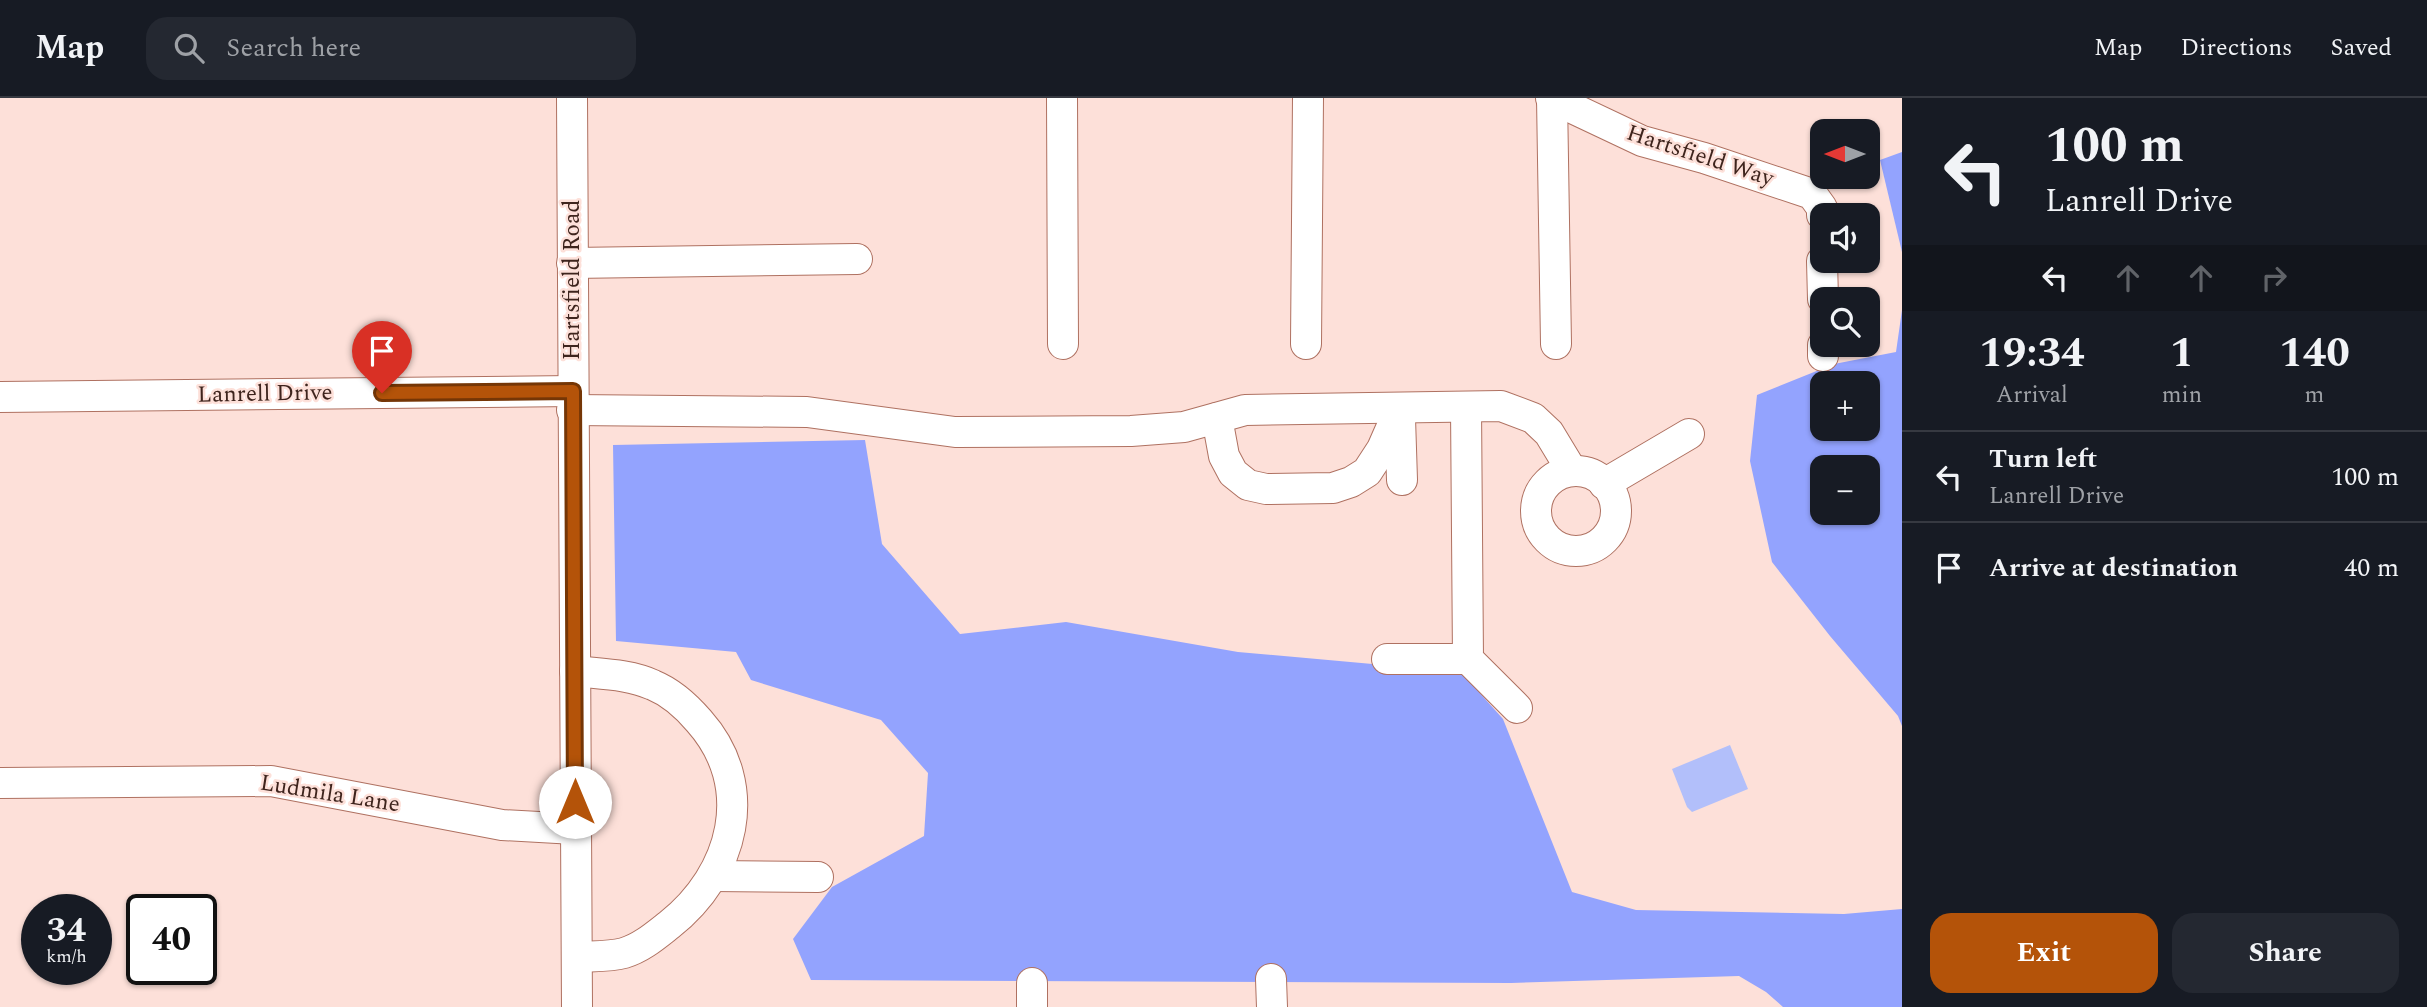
<!DOCTYPE html>
<html lang="en">
<head>
<meta charset="utf-8">
<style>
	:root { --surface:#171b24; --page:#242831; --text:#f1f3f6; --muted:#9ea1a6; --line:#363941; --accent:#b45309 }
	body { margin:0; font-family:Spectral,serif; background:var(--page); color:var(--text); height:100vh; display:flex; flex-direction:column; font-size:26px; white-space:nowrap }
	* { box-sizing:border-box; margin:0 }
	p { font-size:23px; color:var(--muted) }
	.icon { flex:none; width:38px; height:38px; fill:none; stroke:currentColor; stroke-width:2; stroke-linecap:round; stroke-linejoin:round }
	.map { position:relative; flex:1; overflow:hidden }
	.sheet { display:flex; flex-direction:column; background:var(--surface); width:525px }
	.sheet>* { flex:none }
	.guide { background:#171b24; color:var(--text); overflow:hidden }
	.needle { width:46px; rotate:270deg }
	.buttons { position:absolute; left:1810px; top:21px; display:grid; gap:14px }
	.buttons a { display:grid; place-items:center; width:70px; height:70px; border-radius:14px; background:var(--surface); box-shadow:0 2px 5px #0004; font-size:35px }
	.speed { position:absolute; left:21px; top:796px; display:flex; gap:14px; font-size:35px; font-weight:700; text-align:center }
	.speed>* { display:grid; place-content:center; width:91px; height:91px; border-radius:50%; background:var(--surface); box-shadow:0 2px 5px #0004; line-height:1 }
	.speed small { font-size:18px; font-weight:400 }
	.speed .limit { border:4px solid #111; border-radius:10px; background:#fff; color:#111 }
	.pin { position:absolute; display:grid; place-items:center; width:60px; height:60px; color:#fff; margin:-72px -30px; border-radius:50% 50% 50% 0; rotate:-45deg; box-shadow:0 0 7px #0007 }
	.pin .icon { rotate:45deg }
	.me { position:absolute; width:77px; margin:-38px; rotate:0deg; stroke-linejoin:round; filter:drop-shadow(0 0 5px #0008) }
	.turn { display:flex; align-items:center; gap:24px; height:147px; padding:0 28px; font-size:32px }
	.turn .icon { width:91px; height:91px; stroke-width:2.5 }
	.turn b { display:block; font-size:49px; line-height:60px }
	.lanes { display:flex; align-items:center; height:66px; padding:0 28px; background:#0003; justify-content:center; gap:35px; direction:ltr }
	.lanes .off { opacity:.35 }
	.eta { display:flex; justify-content:space-evenly; align-items:center; height:119px; text-align:center }
	.eta b { font-size:42px; font-weight:700; line-height:49px }
	.action { display:flex; gap:14px; margin-top:auto; padding:14px 28px }
	.action a { flex:1; height:80px; border-radius:21px; background:var(--accent); color:#fff; font-size:28px; font-weight:700; line-height:80px; text-align:center }
	.action a+a { background:var(--page); color:var(--text) }
	ul { padding:0; list-style:none }
	li { display:flex; align-items:center; gap:21px; height:91px; padding:0 28px; border-top:2px solid var(--line) }
	li div { flex:1 }
	li b { display:block; font-size:26px }
	li em { font-style:normal }
	header { display:flex; align-items:center; gap:42px; box-sizing:border-box; height:98px; padding:0 35px; background:var(--surface); border-bottom:2px solid var(--line) }
	header strong { font-size:33px }
	nav { display:flex; gap:38px; margin-inline-start:auto; font-size:24px }
	.search { width:490px; height:63px; background:var(--page); display:flex; align-items:center; gap:18px; box-sizing:border-box; padding:0 24px; border-radius:21px; color:var(--muted); font-size:26px }
	main { display:flex; flex:1; min-height:0 }
	.map>svg:first-child { display:block }
	.green { fill:#b2bffa }
	.forest { fill:#93a3fe; fill-rule:evenodd }
	.lines { fill:none; stroke-linecap:round; stroke-linejoin:round }
	.minor-casing { stroke:#af7161; stroke-width:32 }
	.minor { stroke:#fff; stroke-width:30 }
	.route-casing { stroke:#753606; stroke-width:18 }
	.route { stroke:#b45309; stroke-width:12 }
	.labels { text-anchor:middle; dominant-baseline:central; stroke-width:5; stroke-linejoin:round; paint-order:stroke }
	.street-label { font-size:23px; fill:#3e241d; stroke:#fde0d9 }
</style>
</head>
<body>
<header>
<strong>Map</strong>
<div class="search"><svg class="icon" aria-label="search" viewBox="0 0 24 24"><circle cx="10" cy="10" r="6"/><path d="M15 15l6 6"/></svg>Search here</div>
<nav><a>Map</a><a>Directions</a><a>Saved</a></nav>
</header>
<main>
<div class="map">
<svg width="1902" height="909" viewBox="0 0 1902 909">
	<rect width="100%" height="100%" fill="#fde0d9"/>
	<path class="green" d="M 1730,647 L 1748,691 L 1692,714 L 1687,709 L 1672,671 Z"/>
	<g class="forest">
		<path d="M 1902,54 L 1902,154 L 1880,62 Z"/>
		<path d="M 1902,212 L 1902,628 L 1898,618 L 1830,538 L 1772,464 L 1750,363 L 1757,297 L 1834,266 L 1896,254 ZM 1822,285 L 1867,285 L 1867,331 L 1822,331 ZM 1822,369 L 1867,369 L 1867,415 L 1822,415 Z"/>
		<path d="M 865,342 L 882,446 L 960,536 L 1066,524 L 1238,554 L 1461,574 L 1503,621 L 1572,794 L 1636,812 L 1844,816 L 1902,811 L 1902,909 L 1783,909 L 1766,894 L 1739,878 L 1511,885 L 811,882 L 793,841 L 832,789 L 924,738 L 928,675 L 881,622 L 751,582 L 736,554 L 616,543 L 613,347 Z"/>
	</g>
	<g class="lines">
		<g class="minor-casing">
			<g id="minor">
				<path d="M 572,0 L 577,909"/>
				<path d="M 1062,0 L 1063,246"/>
				<path d="M 1551,0 L 1642,43 L 1704,60 L 1812,96 L 1822,110 L 1822,117"/>
				<path d="M 1552,0 L 1556,246"/>
				<path d="M 1822,163 L 1823,201"/>
				<path d="M 572,165 L 857,161"/>
				<path d="M 1306,246 L 1308,0"/>
				<path d="M 1823,247 L 1823,258"/>
				<path d="M 0,299 L 573,293"/>
				<path d="M 1466,309 L 1468,561 L 1517,610"/>
				<path d="M 572,312 L 807,314 L 955,334 L 1131,333 L 1184,329 L 1245,312 L 1501,308 L 1533,320 L 1549,335 L 1572,373"/>
				<path d="M 1217,320 L 1224,358 L 1233,375 L 1248,387 L 1266,391 L 1333,390 L 1351,384 L 1367,374 L 1382,351 L 1400,310"/>
				<path d="M 1400,320 L 1402,382"/>
				<circle cx="1576" cy="413" r="40"/>
				<path d="M 1604,386 L 1689,336"/>
				<path d="M 1387,561 L 1468,561"/>
				<path d="M 575,573 C 600,576 629,576 653,587 C 670,594 687,609 699,623 C 757,688 734,776 669,827 C 655,838 641,850 624,855 C 610,859 592,858 577,859"/>
				<path d="M 0,685 L 271,683 L 502,727 L 575,731"/>
				<path d="M 713,778 L 818,779"/>
				<path d="M 1271,881 L 1272,909"/>
				<path d="M 1032,885 L 1032,909"/>
			</g>
		</g>
		<use href="#minor" class="minor"/>
	</g>
	<g class="lines">
		<g class="route-casing">
			<path id="route" d="M 382,295 L 573,293 L 575,704"/>
		</g>
		<use href="#route" class="route"/>
	</g>
	<g class="labels">
		<g class="street-label">
			<text transform="translate(1700 58) rotate(18)">Hartsfield Way</text>
			<text transform="translate(572 182) rotate(-90)">Hartsfield Road</text>
			<text transform="translate(265 296) rotate(-1)">Lanrell Drive</text>
			<text transform="translate(330 696) rotate(9)">Ludmila Lane</text>
		</g>
	</g>
</svg>
<div class="buttons">
<a><svg class="needle" viewBox="-14 -14 28 28"><path d="M0-13l5 13h-10z" fill="#e53935"/><path d="M0 13l5-13h-10z" fill="#9ea1a6"/></svg></a>
<a><svg class="icon" aria-label="sound" viewBox="0 0 24 24"><path d="M4 9h4l5-4v14l-5-4H4zM17 9q2 3 0 6"/></svg></a>
<a><svg class="icon" aria-label="search" viewBox="0 0 24 24"><circle cx="10" cy="10" r="6"/><path d="M15 15l6 6"/></svg></a>
<a>+</a>
<a>−</a>
</div>
<div class="speed"><div>34<small>km/h</small></div><div class="limit">40</div></div>
<div class="pin" style="left:382px;top:295px;background:#d93025"><svg class="icon" aria-label="arrive" viewBox="0 0 24 24"><path d="M6 21V4h12l-3 4 3 4H6"/></svg></div>
<svg class="me" style="left:575px;top:704px" viewBox="-20 -20 40 40"><circle r="19" fill="#fff"/><path d="M0-13L10 11 0 6-10 11z" fill="#b45309"/></svg>
</div>
<section class="sheet">
<div class="guide">
<div class="turn"><svg class="icon" aria-label="left" viewBox="0 0 24 24"><path d="M17 20v-9H6M10 6l-5 5 5 5"/></svg><div><b>100 m</b>Lanrell Drive</div></div>
<div class="lanes"><svg class="icon" aria-label="left" viewBox="0 0 24 24"><path d="M17 20v-9H6M10 6l-5 5 5 5"/></svg><svg class="icon off" aria-label="ahead" viewBox="0 0 24 24"><path d="M12 20V5M6 11l6-6 6 6"/></svg><svg class="icon off" aria-label="ahead" viewBox="0 0 24 24"><path d="M12 20V5M6 11l6-6 6 6"/></svg><svg class="icon off" aria-label="right" viewBox="0 0 24 24"><path d="M7 20v-9h11M14 6l5 5-5 5"/></svg></div>
</div>
<div class="eta">
<div><b>19:34</b><p>Arrival</p></div>
<div><b>1</b><p>min</p></div>
<div><b>140</b><p>m</p></div>
</div>
<ul>
<li><svg class="icon" aria-label="left" viewBox="0 0 24 24"><path d="M17 20v-9H6M10 6l-5 5 5 5"/></svg><div><b>Turn left</b><p>Lanrell Drive</p></div><em>100 m</em></li>
<li><svg class="icon" aria-label="arrive" viewBox="0 0 24 24"><path d="M6 21V4h12l-3 4 3 4H6"/></svg><div><b>Arrive at destination</b></div><em>40 m</em></li>
</ul>
<div class="action"><a>Exit</a><a>Share</a></div>
</section>
</main>
</body>
</html>
